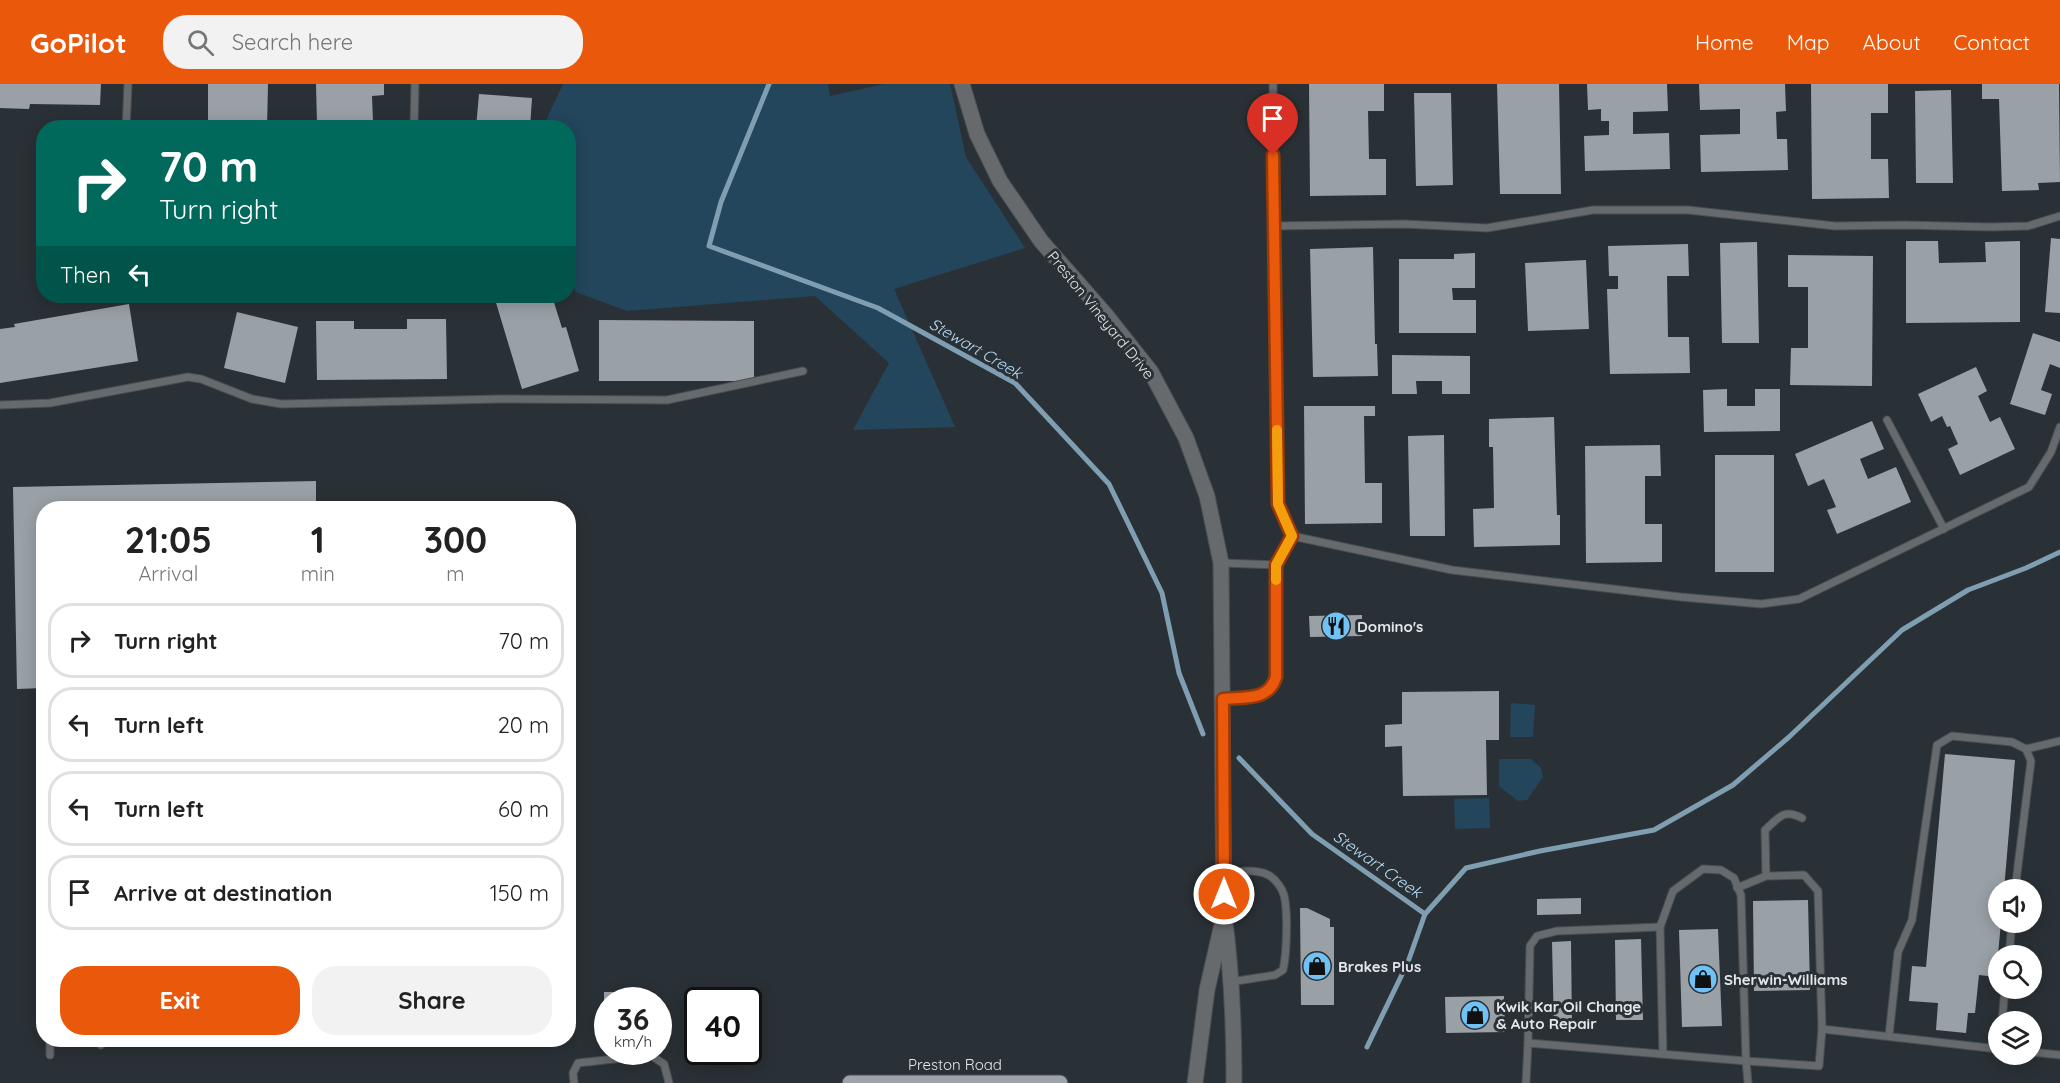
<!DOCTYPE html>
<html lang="en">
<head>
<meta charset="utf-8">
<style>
	:root { --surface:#fff; --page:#f2f2f2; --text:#222; --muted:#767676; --line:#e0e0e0; --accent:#ea580c }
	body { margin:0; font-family:Quicksand,sans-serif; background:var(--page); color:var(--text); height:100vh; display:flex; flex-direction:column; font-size:22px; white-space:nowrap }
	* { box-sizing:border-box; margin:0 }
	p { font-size:20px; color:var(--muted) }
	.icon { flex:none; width:33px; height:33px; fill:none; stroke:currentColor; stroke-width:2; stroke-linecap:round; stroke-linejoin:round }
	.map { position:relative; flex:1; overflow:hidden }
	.panel { position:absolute; left:36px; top:417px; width:540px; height:546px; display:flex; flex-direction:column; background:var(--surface); border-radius:24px; box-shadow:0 3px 15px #0003 }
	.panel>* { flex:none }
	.banner { position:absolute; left:36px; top:36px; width:540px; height:183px; border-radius:24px; box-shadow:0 3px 15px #0003; background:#00695c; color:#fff; overflow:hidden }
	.controls { position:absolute; left:1988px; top:795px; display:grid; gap:12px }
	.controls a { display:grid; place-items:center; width:54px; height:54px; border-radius:50%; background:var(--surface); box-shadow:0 3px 15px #0003; font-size:30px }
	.speed { position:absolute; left:594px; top:903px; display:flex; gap:12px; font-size:30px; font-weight:700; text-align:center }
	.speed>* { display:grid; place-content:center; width:78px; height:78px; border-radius:50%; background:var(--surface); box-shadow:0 3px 15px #0003; line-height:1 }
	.speed small { font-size:15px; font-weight:400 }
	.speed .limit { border:3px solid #111; border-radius:9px; background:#fff; color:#111 }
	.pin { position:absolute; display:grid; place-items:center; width:51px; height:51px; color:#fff; margin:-62px -26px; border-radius:50% 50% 50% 0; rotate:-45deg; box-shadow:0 0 6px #0007 }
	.pin .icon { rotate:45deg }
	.me { position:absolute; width:66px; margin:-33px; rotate:0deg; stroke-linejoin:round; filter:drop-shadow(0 0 4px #0008) }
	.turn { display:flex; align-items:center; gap:21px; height:126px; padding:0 24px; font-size:27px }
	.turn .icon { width:78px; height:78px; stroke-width:2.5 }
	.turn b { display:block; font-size:42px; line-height:51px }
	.then { display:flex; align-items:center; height:57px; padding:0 24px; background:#0003; gap:12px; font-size:22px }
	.eta { display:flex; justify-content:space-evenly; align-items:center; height:102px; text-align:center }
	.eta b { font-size:36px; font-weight:800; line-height:42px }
	.primary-button { display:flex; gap:12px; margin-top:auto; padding:12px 24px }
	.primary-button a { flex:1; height:69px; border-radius:24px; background:var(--accent); color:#fff; font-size:24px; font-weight:800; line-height:69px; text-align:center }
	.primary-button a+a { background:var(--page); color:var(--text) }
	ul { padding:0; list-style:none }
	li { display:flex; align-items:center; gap:18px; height:75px; margin:0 12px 9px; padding:0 12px; border:3px solid var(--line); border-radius:24px }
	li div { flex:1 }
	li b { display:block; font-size:22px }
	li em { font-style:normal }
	header { display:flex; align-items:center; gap:36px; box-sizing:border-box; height:84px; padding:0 30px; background:var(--accent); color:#fff }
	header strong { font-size:28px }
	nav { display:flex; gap:33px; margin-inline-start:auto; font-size:21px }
	.search { width:420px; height:54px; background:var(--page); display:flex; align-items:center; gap:15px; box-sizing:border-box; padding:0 21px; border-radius:24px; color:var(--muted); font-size:22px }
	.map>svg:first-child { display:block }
	.green { fill:#23465c }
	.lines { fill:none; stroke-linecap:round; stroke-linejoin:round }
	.stream { stroke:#809eb1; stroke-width:5 }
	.building { fill:#99a1a7 }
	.service-casing { stroke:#484e53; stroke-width:9 }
	.tertiary-casing { stroke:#484e53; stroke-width:17 }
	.primary-casing { stroke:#484e53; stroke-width:17 }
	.service { stroke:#676a6d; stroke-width:7 }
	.tertiary { stroke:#676a6d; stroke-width:15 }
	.primary { stroke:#9da4a9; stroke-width:15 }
	.route-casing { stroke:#983908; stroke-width:15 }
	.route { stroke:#ea580c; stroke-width:10 }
	.slow { stroke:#f59e0b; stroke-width:10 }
	.labels { text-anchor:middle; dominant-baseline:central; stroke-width:6; stroke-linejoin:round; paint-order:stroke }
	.street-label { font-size:15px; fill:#e3e7eb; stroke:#2a3136 }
	.poi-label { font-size:15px; font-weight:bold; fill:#e3e7eb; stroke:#2a3136; text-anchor:start }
	.water-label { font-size:16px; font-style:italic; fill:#b5dbf5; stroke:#2a3136 }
</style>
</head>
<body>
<header>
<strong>GoPilot</strong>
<div class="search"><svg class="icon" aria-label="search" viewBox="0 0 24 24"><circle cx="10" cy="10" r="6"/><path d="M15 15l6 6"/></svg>Search here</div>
<nav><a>Home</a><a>Map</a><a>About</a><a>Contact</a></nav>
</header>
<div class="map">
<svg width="2060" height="999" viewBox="0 0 2060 999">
	<rect width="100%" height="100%" fill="#2a3136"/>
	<g class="green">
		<path d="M 563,0 L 828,0 L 830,12 L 884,0 L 950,0 L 966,73 L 1025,164 L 894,205 L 955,343 L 853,346 L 889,279 L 815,212 L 627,227 L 576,208 L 568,193 L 568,44 L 543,43 Z"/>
		<path d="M 1511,619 L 1535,621 L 1533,653 L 1510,653 Z"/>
		<path d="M 1499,675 L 1531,675 L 1541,684 L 1543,693 L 1527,716 L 1518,717 L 1499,702 Z"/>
		<path d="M 1489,714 L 1490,744 L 1455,745 L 1454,715 Z"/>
	</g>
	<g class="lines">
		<g class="stream">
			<path d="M 769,0 L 721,118 L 709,162 L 878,224 L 1015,299 L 1109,400 L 1162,509 L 1179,589 L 1203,650"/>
			<path d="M 1239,674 L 1312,750 L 1425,830"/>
			<path d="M 1367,963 L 1408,878 L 1425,830 L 1466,784 L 1540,767 L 1654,746 L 1733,701 L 1789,653 L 1902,546 L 1968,506 L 2026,484 L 2060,468"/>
		</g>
	</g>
	<g class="building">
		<path d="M 0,0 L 101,0 L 100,21 L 30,20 L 29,25 L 0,24 Z"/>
		<path d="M 208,0 L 268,0 L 267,44 L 208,44 Z"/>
		<path d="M 316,0 L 384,0 L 384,11 L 372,12 L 373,37 L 317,39 Z"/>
		<path d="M 1309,0 L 1384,0 L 1384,27 L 1368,27 L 1369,75 L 1386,75 L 1386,111 L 1310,112 Z"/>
		<path d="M 1497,0 L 1559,0 L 1561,110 L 1500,110 Z"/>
		<path d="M 1587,0 L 1667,0 L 1668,27 L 1633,28 L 1633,50 L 1669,49 L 1670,85 L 1585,87 L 1584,52 L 1609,51 L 1609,37 L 1601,37 L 1601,25 L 1588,26 Z"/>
		<path d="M 1699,0 L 1785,0 L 1786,27 L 1776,28 L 1777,55 L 1787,55 L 1788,86 L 1701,88 L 1700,51 L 1740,50 L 1740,25 L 1700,26 Z"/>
		<path d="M 1811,0 L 1888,0 L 1888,29 L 1871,29 L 1871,75 L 1888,75 L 1889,114 L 1812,115 Z"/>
		<path d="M 1982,0 L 2059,0 L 2060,98 L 2038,99 L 2039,106 L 2002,107 L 1999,15 L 1982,15 Z"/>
		<path d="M 1951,6 L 1953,99 L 1916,99 L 1915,7 Z"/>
		<path d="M 1414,9 L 1451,9 L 1453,101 L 1416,102 Z"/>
		<path d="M 479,10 L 532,14 L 530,44 L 476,44 Z"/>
		<path d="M 41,58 L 44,58 L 44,100 L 39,99 Z"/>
		<path d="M 40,152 L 44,152 L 44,189 L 39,189 Z"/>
		<path d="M 2051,154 L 2060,155 L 2060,229 L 2045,228 Z"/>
		<path d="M 1906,157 L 1938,157 L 1939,179 L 1986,178 L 1985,158 L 2020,157 L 2020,238 L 1906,239 Z"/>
		<path d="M 1757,158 L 1759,259 L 1722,259 L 1720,159 Z"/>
		<path d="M 1688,160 L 1689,192 L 1667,192 L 1668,253 L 1689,253 L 1690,289 L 1610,290 L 1607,205 L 1618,205 L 1618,192 L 1609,192 L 1608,162 Z"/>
		<path d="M 1373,163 L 1375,260 L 1377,260 L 1378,292 L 1313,293 L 1310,165 Z"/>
		<path d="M 1475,169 L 1475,204 L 1452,204 L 1453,216 L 1476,216 L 1476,249 L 1399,249 L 1399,175 L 1454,175 L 1454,170 Z"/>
		<path d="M 1788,171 L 1873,172 L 1872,302 L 1790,301 L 1791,264 L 1808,264 L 1808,203 L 1788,203 Z"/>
		<path d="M 1586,176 L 1589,245 L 1528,247 L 1525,179 Z"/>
		<path d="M 494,212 L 552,212 L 562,244 L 566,243 L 579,287 L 522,305 Z"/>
		<path d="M 129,220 L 138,277 L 0,299 L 0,245 L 15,243 L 14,240 Z"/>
		<path d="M 237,228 L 298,243 L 285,299 L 224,284 Z"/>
		<path d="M 407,235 L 446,235 L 447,295 L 317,296 L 316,237 L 354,237 L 354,245 L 407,245 Z"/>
		<path d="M 599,236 L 754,237 L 754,297 L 599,297 Z"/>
		<path d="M 2033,249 L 2060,258 L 2060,284 L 2050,280 L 2041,306 L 2052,310 L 2045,331 L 2010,320 Z"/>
		<path d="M 1392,271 L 1470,272 L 1470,310 L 1442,310 L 1442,297 L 1416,297 L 1417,310 L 1392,310 Z"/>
		<path d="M 1976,283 L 1987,307 L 1978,312 L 1990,338 L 2000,333 L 2015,365 L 1960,391 L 1948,365 L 1958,360 L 1950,342 L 1947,343 L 1942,332 L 1931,338 L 1918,310 Z"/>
		<path d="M 1727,305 L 1727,322 L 1755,322 L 1755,305 L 1780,305 L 1780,347 L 1704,348 L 1703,306 Z"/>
		<path d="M 1304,322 L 1375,322 L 1375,332 L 1364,332 L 1365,399 L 1382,399 L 1382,439 L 1305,440 Z"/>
		<path d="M 1554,333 L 1557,431 L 1560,431 L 1560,461 L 1474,463 L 1473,425 L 1494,424 L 1493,363 L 1489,363 L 1489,335 Z"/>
		<path d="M 1872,337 L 1884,365 L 1860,375 L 1868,395 L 1896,383 L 1911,418 L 1837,450 L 1827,426 L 1836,423 L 1824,395 L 1808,402 L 1795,370 Z"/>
		<path d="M 1444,351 L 1445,452 L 1410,452 L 1408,352 Z"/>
		<path d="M 1660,361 L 1661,392 L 1645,392 L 1645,440 L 1662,440 L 1662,478 L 1586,479 L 1585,362 Z"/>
		<rect x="1715" y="371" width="59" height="117"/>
		<path d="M 316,397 L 316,424 L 44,424 L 44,604 L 17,605 L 13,403 Z"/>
		<path d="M 1362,531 L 1362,552 L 1310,553 L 1309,532 Z"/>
		<path d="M 1499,607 L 1499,656 L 1486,656 L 1487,711 L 1403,712 L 1402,662 L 1385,663 L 1385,641 L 1402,640 L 1402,608 Z"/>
		<path d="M 1945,670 L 2015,676 L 2004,806 L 1998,806 L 1998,838 L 2001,838 L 1996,893 L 1979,891 L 1975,929 L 1968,929 L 1966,949 L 1936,946 L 1938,919 L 1909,917 L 1912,882 L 1926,883 Z"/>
		<path d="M 1581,814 L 1581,830 L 1537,831 L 1537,815 Z"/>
		<path d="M 1808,816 L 1810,906 L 1754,907 L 1753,817 Z"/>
		<path d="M 1300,824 L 1307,824 L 1330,835 L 1330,843 L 1334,843 L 1334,921 L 1301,921 Z"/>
		<path d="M 1718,845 L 1722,942 L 1682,943 L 1679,846 Z"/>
		<path d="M 1641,855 L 1643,936 L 1616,936 L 1615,856 Z"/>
		<path d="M 1571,857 L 1572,946 L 1554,946 L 1552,858 Z"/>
		<path d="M 604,908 L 636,908 L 636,913 L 647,913 L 647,916 L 608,916 L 608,934 L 604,935 Z"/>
		<path d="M 1504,912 L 1505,948 L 1446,949 L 1445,913 Z"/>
	</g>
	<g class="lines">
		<g class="service-casing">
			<g id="service">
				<path d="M 126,44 L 128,0"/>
				<path d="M 414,44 L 415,0"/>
				<path d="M 1274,142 L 1404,140 L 1487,144 L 1593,126 L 1688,126 L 1835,142 L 1904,141 L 1990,143 L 2028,142 L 2060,132"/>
				<path d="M 0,321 L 50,319 L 188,293 L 201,295 L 252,315 L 281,320 L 499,315 L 667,316 L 803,287"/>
				<path d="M 1887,336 L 1944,445"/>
				<path d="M 1292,452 L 1452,486 L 1681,513 L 1761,520 L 1799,515 L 2029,403 L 2051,368 L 2060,343"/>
				<path d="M 1221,479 L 1276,481"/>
				<path d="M 1223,615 C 1245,613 1269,618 1276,593 L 1276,481 L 1292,452 L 1278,420 L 1273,0"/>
				<path d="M 2026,665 L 2060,657"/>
				<path d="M 1802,734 C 1783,724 1779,734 1765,746 L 1766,792 L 1804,791 L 1818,807 L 1822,945"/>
				<path d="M 1224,788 C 1238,788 1258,784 1270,792 C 1276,796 1282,804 1284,811 C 1288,827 1287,869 1283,886 L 1275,891 L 1230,898"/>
				<path d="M 1737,804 L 1766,792"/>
				<path d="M 2009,872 L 2012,838"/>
				<path d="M 2002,938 L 2005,904"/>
				<path d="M 1889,952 L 1898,868 L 1912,836 L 1937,661 L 1952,652 L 2012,658 L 2026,665 L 2031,677 L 2015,806"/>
				<path d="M 50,956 L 50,971"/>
				<path d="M 100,956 L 101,961"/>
				<path d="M 1528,959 L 1530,862 L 1537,852 L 1557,847 L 1660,843"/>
				<path d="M 2031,968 L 2060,971"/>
				<path d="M 1663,970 L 1660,843 L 1673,807 L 1703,785 L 1721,786 L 1734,794 L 1741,811 L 1746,977 L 1819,982 L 1822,945 L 1998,965"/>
				<path d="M 574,999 L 573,989 L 578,979 L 650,971 L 664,980 L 669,999"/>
				<path d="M 1526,999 L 1528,959 L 1746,977 L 1748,999"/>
			</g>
		</g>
		<g class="tertiary-casing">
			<g id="tertiary">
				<path d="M 962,0 L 977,50 L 1000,97 L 1041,157 L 1105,230 L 1151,288 L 1186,354 L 1207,412 L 1221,479 L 1224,831 C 1232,887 1234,943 1234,999"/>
				<path d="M 1195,999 L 1207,906 L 1222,840"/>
			</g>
		</g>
		<g class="primary-casing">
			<path id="primary" d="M 850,999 L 1060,999"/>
		</g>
		<use href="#service" class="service"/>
		<use href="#tertiary" class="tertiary"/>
		<use href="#primary" class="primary"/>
	</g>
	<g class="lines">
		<g class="route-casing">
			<path id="route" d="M 1224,810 L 1223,615 C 1245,613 1269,617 1276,593 L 1276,481 L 1292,452 L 1278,420 L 1273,71"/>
		</g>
		<use href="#route" class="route"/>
		<path class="slow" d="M 1276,496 L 1276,481 L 1292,452 L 1278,420 L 1277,346"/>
	</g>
	<defs>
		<g id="restaurant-disc" transform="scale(1.5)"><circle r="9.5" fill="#70c1f4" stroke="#2a3136"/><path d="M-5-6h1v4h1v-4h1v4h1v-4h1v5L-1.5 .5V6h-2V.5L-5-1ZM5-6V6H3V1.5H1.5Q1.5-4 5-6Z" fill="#111"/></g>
		<g id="shop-disc" transform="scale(1.5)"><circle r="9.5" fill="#70c1f4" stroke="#2a3136"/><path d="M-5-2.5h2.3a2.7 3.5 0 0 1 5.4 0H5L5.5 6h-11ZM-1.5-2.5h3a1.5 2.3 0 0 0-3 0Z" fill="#111"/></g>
	</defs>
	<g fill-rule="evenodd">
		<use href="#restaurant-disc" x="1336" y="542"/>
		<use href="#shop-disc" x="1317" y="882"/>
		<use href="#shop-disc" x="1703" y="895"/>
		<use href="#shop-disc" x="1475" y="931"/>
	</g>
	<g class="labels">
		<g class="street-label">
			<text transform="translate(1101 231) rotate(51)">Preston Vineyard Drive</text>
			<text x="955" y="980">Preston Road</text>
		</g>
		<g class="poi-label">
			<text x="1357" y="542">Domino's</text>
			<text x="1338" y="882">Brakes Plus</text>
			<text x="1724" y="895">Sherwin-Williams</text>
			<text x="1496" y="922">Kwik Kar Oil Change<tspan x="1496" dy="17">&amp; Auto Repair</tspan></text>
		</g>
		<g class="water-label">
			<text transform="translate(976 264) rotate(30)">Stewart Creek</text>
			<text transform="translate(1378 780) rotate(35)">Stewart Creek</text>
		</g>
	</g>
</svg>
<div class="controls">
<a><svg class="icon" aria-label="sound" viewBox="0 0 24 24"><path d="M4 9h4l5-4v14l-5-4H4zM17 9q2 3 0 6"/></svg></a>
<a><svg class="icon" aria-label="search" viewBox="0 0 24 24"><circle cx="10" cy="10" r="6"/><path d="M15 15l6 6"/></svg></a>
<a><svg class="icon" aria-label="layers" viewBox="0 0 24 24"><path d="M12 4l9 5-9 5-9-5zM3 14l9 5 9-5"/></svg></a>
</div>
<div class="speed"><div>36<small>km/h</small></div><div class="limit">40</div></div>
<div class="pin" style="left:1273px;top:71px;background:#d93025"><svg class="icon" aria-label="arrive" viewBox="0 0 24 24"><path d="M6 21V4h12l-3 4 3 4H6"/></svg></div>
<svg class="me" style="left:1224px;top:810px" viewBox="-20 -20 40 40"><circle r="17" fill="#ea580c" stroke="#fff" stroke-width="3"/><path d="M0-11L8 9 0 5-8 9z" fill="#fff"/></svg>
<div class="banner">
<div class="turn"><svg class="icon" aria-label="right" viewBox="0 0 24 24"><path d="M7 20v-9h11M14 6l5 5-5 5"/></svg><div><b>70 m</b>Turn right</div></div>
<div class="then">Then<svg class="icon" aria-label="left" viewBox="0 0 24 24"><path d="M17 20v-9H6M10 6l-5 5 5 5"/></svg></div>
</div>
<section class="panel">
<div class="eta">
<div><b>21:05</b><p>Arrival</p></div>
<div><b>1</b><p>min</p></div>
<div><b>300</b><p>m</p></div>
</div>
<ul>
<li><svg class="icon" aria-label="right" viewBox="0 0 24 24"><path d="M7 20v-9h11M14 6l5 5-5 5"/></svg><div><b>Turn right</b></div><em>70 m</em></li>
<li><svg class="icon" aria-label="left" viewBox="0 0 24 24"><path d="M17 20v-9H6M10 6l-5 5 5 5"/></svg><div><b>Turn left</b></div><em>20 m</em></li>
<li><svg class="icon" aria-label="left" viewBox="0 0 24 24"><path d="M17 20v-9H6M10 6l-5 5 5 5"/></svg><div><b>Turn left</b></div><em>60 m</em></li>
<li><svg class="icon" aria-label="arrive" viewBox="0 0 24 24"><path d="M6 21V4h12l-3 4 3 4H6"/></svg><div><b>Arrive at destination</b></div><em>150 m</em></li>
</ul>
<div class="primary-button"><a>Exit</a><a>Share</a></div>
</section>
</div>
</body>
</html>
